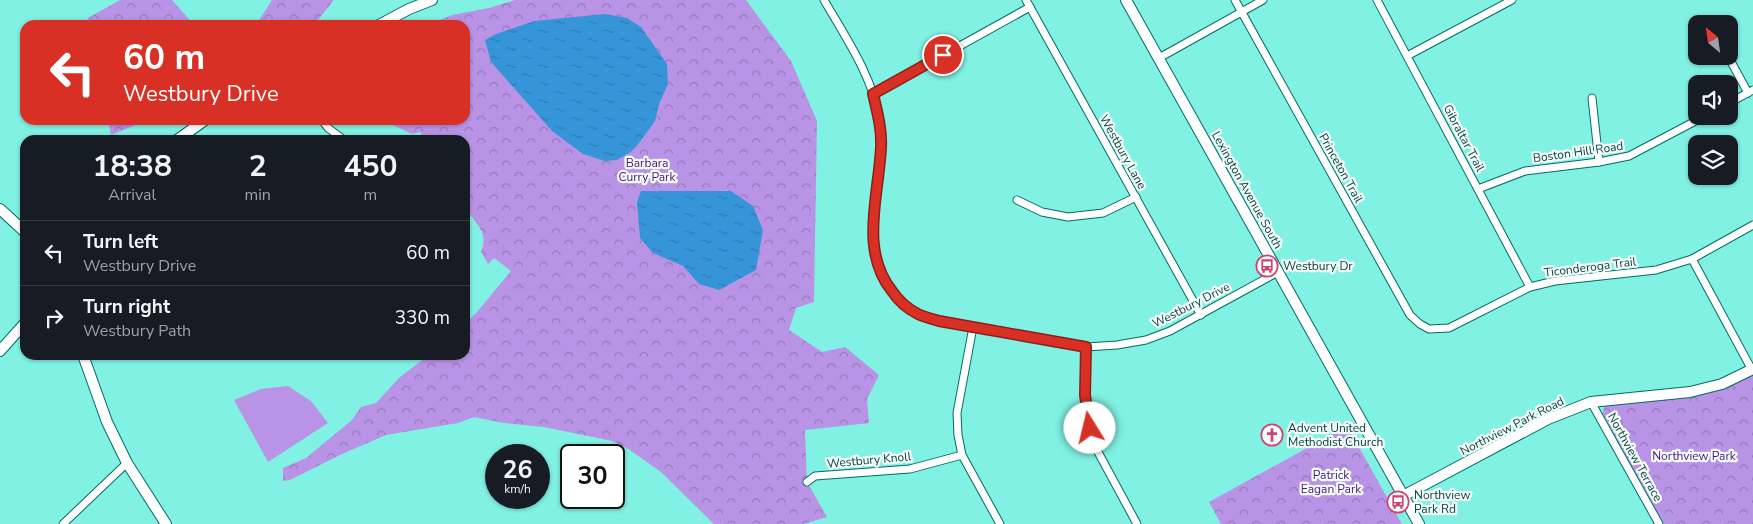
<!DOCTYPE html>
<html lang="en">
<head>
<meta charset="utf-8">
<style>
	:root { --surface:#171b24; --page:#20242c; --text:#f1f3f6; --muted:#9ea1a6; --line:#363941 }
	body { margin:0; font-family:"Nunito Sans",sans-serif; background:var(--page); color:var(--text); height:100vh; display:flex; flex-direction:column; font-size:19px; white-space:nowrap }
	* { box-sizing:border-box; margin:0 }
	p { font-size:16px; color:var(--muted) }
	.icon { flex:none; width:28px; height:28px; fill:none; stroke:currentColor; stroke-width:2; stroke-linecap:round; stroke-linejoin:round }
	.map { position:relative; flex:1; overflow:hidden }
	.details { position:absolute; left:20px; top:135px; width:450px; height:225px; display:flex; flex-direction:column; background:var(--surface); border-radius:15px; box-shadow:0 1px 4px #0004 }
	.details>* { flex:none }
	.top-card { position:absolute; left:20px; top:20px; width:450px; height:105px; border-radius:15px; box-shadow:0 1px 4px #0004; background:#d93025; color:#fff; overflow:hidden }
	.needle { width:32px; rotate:331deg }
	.tools { position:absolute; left:1688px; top:15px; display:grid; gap:10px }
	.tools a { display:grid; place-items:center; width:50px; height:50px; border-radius:10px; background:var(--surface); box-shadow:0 1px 4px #0004; font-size:25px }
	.speed { position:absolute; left:485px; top:444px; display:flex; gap:10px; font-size:25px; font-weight:700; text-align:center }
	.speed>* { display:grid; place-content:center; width:65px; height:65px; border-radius:50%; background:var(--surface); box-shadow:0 1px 4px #0004; line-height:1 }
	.speed small { font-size:12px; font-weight:400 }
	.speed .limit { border:2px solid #111; border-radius:8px; background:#fff; color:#111 }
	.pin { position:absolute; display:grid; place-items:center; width:42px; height:42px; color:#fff; margin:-21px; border:2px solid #fff; border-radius:50%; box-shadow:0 1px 5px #0007 }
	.me { position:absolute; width:55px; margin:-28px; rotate:351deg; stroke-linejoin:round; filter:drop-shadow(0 0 4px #0008) }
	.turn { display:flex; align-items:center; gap:18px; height:105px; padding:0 20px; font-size:22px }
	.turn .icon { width:65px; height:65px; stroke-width:2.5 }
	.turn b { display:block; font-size:35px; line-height:42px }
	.eta { display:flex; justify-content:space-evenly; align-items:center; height:85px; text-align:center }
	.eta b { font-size:30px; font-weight:700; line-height:35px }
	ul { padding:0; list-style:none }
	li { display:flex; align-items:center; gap:15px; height:65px; padding:0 20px; border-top:1px solid var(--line) }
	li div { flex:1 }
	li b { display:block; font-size:19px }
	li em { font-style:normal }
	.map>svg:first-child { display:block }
	.grass { fill:#b994e6 }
	.forest { fill:url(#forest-crowns) }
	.water { fill:url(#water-ripples) }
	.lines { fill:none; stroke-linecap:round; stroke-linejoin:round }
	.street-casing { stroke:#006c62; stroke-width:9 }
	.secondary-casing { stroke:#006c62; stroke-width:12 }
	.street { stroke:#fff; stroke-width:7 }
	.secondary { stroke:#fff; stroke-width:10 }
	.route-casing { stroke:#8d1f18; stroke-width:12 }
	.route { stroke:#d93025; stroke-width:9 }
	.labels { text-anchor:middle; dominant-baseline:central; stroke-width:4.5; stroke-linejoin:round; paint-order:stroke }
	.street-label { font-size:12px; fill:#0f413c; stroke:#f3fdfb }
	.park-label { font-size:12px; fill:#4d147a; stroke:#f3fdfb }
	.poi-label { font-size:12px; fill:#0f413c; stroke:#f3fdfb; text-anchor:start }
</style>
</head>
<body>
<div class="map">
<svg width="1753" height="524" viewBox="0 0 1753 524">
	<defs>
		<pattern id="forest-crowns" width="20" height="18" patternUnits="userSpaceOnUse" patternTransform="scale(1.25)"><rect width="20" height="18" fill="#b994e6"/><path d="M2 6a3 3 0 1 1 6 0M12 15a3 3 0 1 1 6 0" fill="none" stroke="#957abc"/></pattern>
		<pattern id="water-ripples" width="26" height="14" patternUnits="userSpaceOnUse" patternTransform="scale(1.25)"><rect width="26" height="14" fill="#3695d9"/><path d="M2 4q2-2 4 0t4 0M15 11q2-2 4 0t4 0" fill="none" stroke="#2c7bb1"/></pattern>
	</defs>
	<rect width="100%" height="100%" fill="#80f1e2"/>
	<path class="grass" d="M 288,386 L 311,401 L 328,423 L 268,462 L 234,400 L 261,389 Z"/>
	<g class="forest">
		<path d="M 120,0 L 172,0 L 194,25 L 88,25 L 88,18 Z"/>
		<path d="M 272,0 L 334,0 L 314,25 L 253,25 L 258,22 Z"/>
		<path d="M 515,0 L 746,0 L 791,61 L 817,121 L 814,302 L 796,308 L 789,330 L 822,352 L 845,347 L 879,375 L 867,399 L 869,423 L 805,430 L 807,482 L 827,517 L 804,524 L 714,524 L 661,472 L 627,448 L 612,441 L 544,427 L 504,423 L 474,417 L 458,423 L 386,435 L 342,454 L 290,480 L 283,481 L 283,468 L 306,458 L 352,420 L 361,407 L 376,403 L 400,377 L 429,355 L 465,355 L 465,324 L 477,312 L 511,271 L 494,258 L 488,264 L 481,252 C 490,230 473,223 466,207 C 463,200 465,151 465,140 L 426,140 L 420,132 L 412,134 L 382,120 L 465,120 L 465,25 L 428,25 L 452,15 L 489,8 Z"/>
		<path d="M 108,120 L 148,120 L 111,135 Z"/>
		<path d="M 1753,374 L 1753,524 L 1664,524 L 1603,414 L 1604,407 L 1607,404 L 1693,397 L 1722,389 Z"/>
		<path d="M 1347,426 L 1402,524 L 1221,524 L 1209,502 Z"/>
	</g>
	<g class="water">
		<path d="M 605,14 L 627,18 L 641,27 L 667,64 L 668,84 L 659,104 L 655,121 L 639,143 L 631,152 L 617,160 L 605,161 L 583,154 L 552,131 L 491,62 L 485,40 L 496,34 L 534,21 Z"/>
		<path d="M 641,191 L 731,191 L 753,206 L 763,230 L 756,270 L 719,290 L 699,284 L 683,266 L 653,253 L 640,238 L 637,202 Z"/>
	</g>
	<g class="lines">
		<g class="street-casing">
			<g id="street">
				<path d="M 824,0 C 846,38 873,77 880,121 C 889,177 853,242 892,292 C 898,300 908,309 918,314 C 925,317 932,319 939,321 L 1086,347 L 1117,345 L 1146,340 L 1170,331 L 1278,272"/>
				<path d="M 1026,0 L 1201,315"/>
				<path d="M 1235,0 L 1410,315 L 1420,324 L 1429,329 L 1449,328 L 1530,287 L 1555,281 L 1656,270 L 1692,259 L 1753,225"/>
				<path d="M 1377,0 L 1530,287"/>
				<path d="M 1407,56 L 1512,0"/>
				<path d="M 1728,56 L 1748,93"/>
				<path d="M 1159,58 L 1263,0"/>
				<path d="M 873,94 L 1030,7"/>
				<path d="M 1592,98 L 1599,162"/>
				<path d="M 1729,103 L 1753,90"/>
				<path d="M 322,120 L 328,128 L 344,140"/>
				<path d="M 1478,189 L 1525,171 L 1599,162 L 1629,156 L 1705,116"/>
				<path d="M 1017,200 L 1042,212 L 1068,217 L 1103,213 L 1136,197"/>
				<path d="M 1692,259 L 1752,370"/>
				<path d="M 973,327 L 957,413 L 958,435 L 962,455 L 1000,524"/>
				<path d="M 1086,347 L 1085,395 L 1089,428 L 1098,452 L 1137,524"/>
				<path d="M 1591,402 L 1659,524"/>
				<path d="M 807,482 L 815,476 L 910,469 L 962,455"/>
				<path d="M 63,524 L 127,463"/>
			</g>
		</g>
		<g class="secondary-casing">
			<g id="secondary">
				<path d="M 1126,0 L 1419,524"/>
				<path d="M 379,25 L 409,9 L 432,0"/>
				<path d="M 177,140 L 205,120"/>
				<path d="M 0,209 L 25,232"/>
				<path d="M 0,351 L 25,323"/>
				<path d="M 83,355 L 107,422 L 127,463 L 166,524"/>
				<path d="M 1403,496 L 1548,419 L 1591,402 L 1690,392 L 1722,384 L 1753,369"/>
			</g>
		</g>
		<use href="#street" class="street"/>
		<use href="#secondary" class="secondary"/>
	</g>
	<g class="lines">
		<g class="route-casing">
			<path id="route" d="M 943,55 L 873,94 C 877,111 882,129 881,147 C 879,195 859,250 892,291 C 898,300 908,309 918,314 C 924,317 932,319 939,321 L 1086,347 L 1085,395 L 1090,428"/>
		</g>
		<use href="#route" class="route"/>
	</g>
	<defs>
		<g id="bus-ring" transform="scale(1.125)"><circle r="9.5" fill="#f3fdfb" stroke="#cf4271" stroke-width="1.5"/><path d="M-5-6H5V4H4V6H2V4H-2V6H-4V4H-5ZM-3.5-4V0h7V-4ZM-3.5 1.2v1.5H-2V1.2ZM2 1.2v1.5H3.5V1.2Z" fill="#cf4271"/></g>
		<g id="church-ring" transform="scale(1.125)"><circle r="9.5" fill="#f3fdfb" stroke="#cf4271" stroke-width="1.5"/><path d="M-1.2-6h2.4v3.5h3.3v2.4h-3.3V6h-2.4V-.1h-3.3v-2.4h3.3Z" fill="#cf4271"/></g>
	</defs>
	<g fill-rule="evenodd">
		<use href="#bus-ring" x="1267" y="266"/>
		<use href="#church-ring" x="1272" y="435"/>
		<use href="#bus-ring" x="1398" y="502"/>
	</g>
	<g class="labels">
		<g class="street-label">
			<text transform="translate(1464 138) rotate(62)">Gibraltar Trail</text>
			<text transform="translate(1123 152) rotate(61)">Westbury Lane</text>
			<text transform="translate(1578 152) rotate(-8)">Boston Hill Road</text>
			<text transform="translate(1341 168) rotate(61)">Princeton Trail</text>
			<text transform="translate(1247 190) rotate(61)">Lexington Avenue South</text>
			<text transform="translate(1590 267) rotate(-7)">Ticonderoga Trail</text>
			<text transform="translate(1191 305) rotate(-27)">Westbury Drive</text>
			<text transform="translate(1512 426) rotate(-27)">Northview Park Road</text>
			<text transform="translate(1635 457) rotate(61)">Northview Terrace</text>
			<text transform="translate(869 460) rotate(-5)">Westbury Knoll</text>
		</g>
		<g class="park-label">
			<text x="647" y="163">Barbara<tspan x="647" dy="14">Curry Park</tspan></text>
			<text x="1694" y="456">Northview Park</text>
			<text x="1331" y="475">Patrick<tspan x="1331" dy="14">Eagan Park</tspan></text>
		</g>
		<g class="poi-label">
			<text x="1283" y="266">Westbury Dr</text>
			<text x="1288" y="428">Advent United<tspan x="1288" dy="14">Methodist Church</tspan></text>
			<text x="1414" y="495">Northview<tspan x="1414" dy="14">Park Rd</tspan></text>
		</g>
	</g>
</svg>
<div class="tools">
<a><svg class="needle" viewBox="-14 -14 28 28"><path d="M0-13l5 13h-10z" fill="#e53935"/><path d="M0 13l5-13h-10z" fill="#9ea1a6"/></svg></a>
<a><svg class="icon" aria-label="sound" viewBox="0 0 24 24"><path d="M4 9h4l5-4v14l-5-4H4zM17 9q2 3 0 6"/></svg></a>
<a><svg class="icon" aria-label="layers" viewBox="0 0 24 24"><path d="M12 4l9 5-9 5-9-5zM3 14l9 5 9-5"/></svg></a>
</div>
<div class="speed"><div>26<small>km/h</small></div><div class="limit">30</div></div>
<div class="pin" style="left:943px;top:55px;background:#d93025"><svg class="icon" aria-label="arrive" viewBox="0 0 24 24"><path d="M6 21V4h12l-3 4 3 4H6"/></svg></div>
<svg class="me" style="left:1090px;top:428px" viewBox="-20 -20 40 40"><circle r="19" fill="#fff"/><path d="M0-13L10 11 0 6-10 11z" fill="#d93025"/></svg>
<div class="top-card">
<div class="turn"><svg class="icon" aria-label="left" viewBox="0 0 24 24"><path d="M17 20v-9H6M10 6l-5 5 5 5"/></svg><div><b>60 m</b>Westbury Drive</div></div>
</div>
<section class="details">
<div class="eta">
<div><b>18:38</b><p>Arrival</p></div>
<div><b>2</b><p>min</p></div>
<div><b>450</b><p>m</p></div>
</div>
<ul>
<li><svg class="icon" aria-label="left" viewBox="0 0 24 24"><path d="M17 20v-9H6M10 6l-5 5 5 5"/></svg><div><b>Turn left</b><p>Westbury Drive</p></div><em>60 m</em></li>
<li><svg class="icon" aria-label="right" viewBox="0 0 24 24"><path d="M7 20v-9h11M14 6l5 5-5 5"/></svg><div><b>Turn right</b><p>Westbury Path</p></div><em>330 m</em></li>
</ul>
</section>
</div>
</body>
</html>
